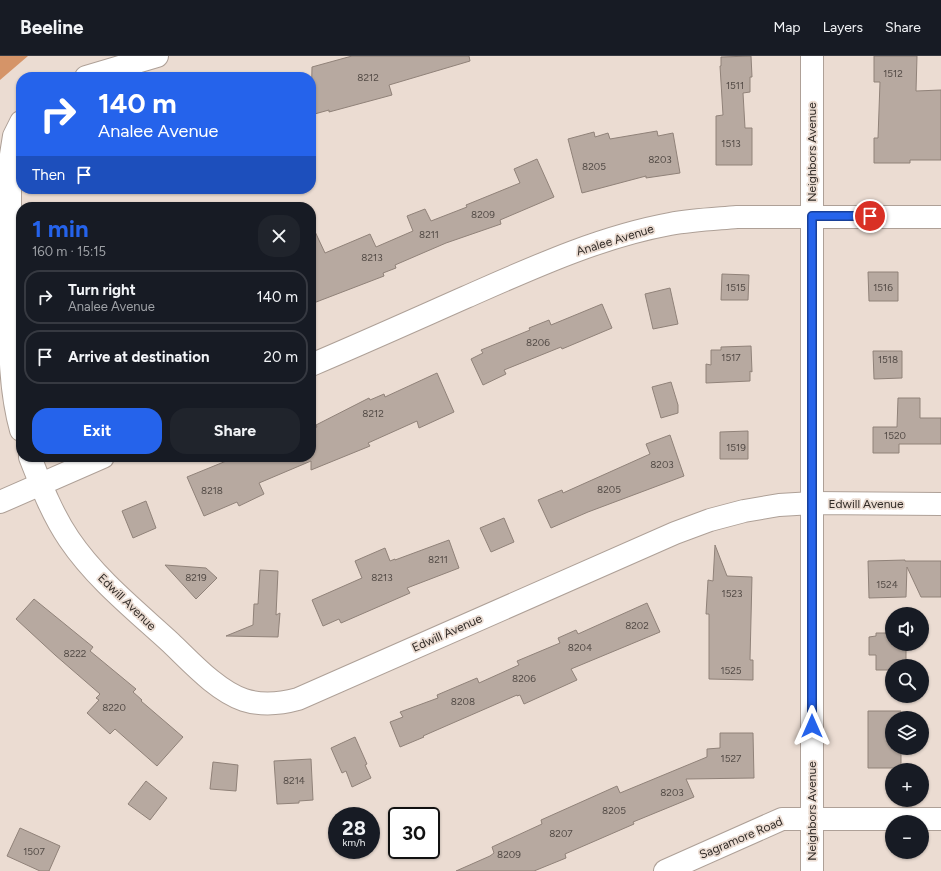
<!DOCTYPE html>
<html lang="en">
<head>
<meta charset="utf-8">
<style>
	:root { --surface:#171b24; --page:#20242c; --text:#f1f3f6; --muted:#9ea1a6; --line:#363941; --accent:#2563eb }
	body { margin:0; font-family:Figtree,sans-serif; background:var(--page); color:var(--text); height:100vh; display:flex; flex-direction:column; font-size:15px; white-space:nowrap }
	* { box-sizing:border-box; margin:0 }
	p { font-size:13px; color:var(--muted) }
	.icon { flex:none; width:22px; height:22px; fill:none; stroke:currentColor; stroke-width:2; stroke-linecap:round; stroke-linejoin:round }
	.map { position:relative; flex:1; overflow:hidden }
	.sheet { position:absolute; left:16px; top:146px; width:300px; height:260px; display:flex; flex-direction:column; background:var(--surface); border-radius:16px; box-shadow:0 1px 3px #0004 }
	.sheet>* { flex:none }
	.hud { position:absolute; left:16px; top:16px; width:300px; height:122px; border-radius:16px; box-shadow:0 1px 3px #0004; background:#2563eb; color:#fff; overflow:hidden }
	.controls { position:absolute; left:885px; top:551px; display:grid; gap:8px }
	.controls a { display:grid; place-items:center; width:44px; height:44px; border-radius:50%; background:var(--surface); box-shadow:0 1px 3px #0004; font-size:20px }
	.speed { position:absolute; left:328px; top:751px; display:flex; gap:8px; font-size:20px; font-weight:700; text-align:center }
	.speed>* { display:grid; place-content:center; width:52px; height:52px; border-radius:50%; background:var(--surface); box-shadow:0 1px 3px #0004; line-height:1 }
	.speed small { font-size:10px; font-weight:400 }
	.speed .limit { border:2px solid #111; border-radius:6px; background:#fff; color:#111 }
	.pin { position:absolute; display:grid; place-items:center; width:34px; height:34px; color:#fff; margin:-17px; border:2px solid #fff; border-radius:50%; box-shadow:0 1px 4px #0007 }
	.me { position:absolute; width:44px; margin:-22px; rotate:0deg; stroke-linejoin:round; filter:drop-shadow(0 0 3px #0008) }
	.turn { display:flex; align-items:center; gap:14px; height:84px; padding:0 16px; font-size:18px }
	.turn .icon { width:52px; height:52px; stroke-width:2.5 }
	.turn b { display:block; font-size:28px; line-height:34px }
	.then { display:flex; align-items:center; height:38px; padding:0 16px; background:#0003; gap:8px; font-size:15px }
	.round { display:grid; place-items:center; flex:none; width:42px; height:42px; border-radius:16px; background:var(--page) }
	.headline { display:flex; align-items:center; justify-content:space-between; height:68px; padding:0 16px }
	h1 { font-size:24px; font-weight:700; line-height:30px; color:var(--accent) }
	.cta { display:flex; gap:8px; margin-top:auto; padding:8px 16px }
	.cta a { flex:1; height:46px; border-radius:16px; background:var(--accent); color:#fff; font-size:16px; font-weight:700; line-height:46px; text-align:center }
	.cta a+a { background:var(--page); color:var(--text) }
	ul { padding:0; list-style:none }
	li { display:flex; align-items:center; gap:12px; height:54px; margin:0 8px 6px; padding:0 8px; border:2px solid var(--line); border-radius:16px }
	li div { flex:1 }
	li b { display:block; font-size:15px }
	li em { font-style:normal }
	header { display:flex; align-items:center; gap:24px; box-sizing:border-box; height:56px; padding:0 20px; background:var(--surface); border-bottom:1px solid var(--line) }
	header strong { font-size:19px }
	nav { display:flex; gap:22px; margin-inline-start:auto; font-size:14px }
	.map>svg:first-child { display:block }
	.forest { fill:#d59468 }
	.building { fill:#b7a9a0; stroke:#908279 }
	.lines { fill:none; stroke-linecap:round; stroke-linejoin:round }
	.minor-casing { stroke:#aea097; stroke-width:24 }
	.minor { stroke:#fff; stroke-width:22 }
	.route-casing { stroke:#184099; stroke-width:10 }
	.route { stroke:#2563eb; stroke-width:7 }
	.labels { text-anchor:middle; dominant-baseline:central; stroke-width:3.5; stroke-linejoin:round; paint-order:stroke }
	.number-label { font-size:10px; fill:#534b46 }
	.street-label { font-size:12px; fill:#322c28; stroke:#ebdcd2 }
</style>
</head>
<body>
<header>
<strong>Beeline</strong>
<nav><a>Map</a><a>Layers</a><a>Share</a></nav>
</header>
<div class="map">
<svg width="941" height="815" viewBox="0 0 941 815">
	<rect width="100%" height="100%" fill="#ebdcd2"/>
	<path class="forest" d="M 0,0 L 28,0 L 0,24 Z"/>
	<g class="building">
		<path d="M 352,0 L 469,0 L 470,5 L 389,29 L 392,39 L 329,56 L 329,54 L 311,59 L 312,11 Z"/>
		<path d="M 751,0 L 752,21 L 750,21 L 750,36 L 743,37 L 745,72 L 752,72 L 752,109 L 716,109 L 716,60 L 723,59 L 720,10 L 721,10 L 721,1 Z"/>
		<path d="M 874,0 L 917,0 L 916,35 L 941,34 L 941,104 L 910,104 L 910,107 L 874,107 L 874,82 L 878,82 L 880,26 L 874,26 Z"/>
		<path d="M 657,75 L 658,80 L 673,77 L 680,117 L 646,122 L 646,120 L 582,137 L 568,83 L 594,76 L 595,81 L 608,77 L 610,83 Z"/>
		<path d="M 537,103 L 554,141 L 500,164 L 501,168 L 446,187 L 395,209 L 396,212 L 383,217 L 384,220 L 311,248 L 311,167 L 325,197 L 370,178 L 376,191 L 413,175 L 407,160 L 425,153 L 431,165 L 467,151 L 466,149 L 520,127 L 514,113 Z"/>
		<path d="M 868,216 L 898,216 L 898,245 L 869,245 Z"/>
		<path d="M 722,218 L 749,219 L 748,244 L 721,244 Z"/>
		<path d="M 670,232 L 678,268 L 653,273 L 645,238 Z"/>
		<path d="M 602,248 L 612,272 L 562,293 L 561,291 L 504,314 L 506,318 L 483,329 L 471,303 L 483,297 L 481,294 L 530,274 L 529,272 L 549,264 L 551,269 Z"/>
		<path d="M 751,290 L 752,316 L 750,315 L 750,325 L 706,327 L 706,308 L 711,309 L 711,294 L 721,294 L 721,291 Z"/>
		<path d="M 873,295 L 902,295 L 902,322 L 874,323 Z"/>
		<path d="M 437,317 L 454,356 L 419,372 L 417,365 L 368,387 L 370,390 L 311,414 L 311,405 L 259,427 L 264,438 L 239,450 L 237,446 L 204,460 L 187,421 L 236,401 L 311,401 L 311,373 L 317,371 L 316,369 L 369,342 L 370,344 L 384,338 L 385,341 Z"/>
		<path d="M 671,326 L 678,349 L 678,357 L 661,362 L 652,331 Z"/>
		<path d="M 898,342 L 920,342 L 920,362 L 941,362 L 941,388 L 899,388 L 899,397 L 873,397 L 873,371 L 897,371 Z"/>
		<path d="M 748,375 L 748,403 L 720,403 L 720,376 Z"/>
		<path d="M 670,379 L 684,420 L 588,456 L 551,472 L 538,444 L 562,434 L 563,437 L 650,398 L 646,388 Z"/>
		<path d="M 146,445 L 156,472 L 133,482 L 122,455 Z"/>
		<path d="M 504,462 L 514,486 L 491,496 L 480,472 Z"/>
		<path d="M 449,484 L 459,512 L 407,532 L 410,537 L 341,567 L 339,563 L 323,570 L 312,544 L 362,522 L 355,505 L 385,492 L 390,505 L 395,503 L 395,504 Z"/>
		<path d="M 715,489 L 727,520 L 752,521 L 750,604 L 753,604 L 753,624 L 709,623 L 709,558 L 706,558 L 708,524 L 713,525 Z"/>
		<path d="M 905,504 L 905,505 L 941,505 L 941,541 L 921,541 L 907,511 L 906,541 L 869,542 L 868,505 Z"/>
		<path d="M 165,509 L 206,512 L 217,522 L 196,543 Z"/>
		<path d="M 260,514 L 278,515 L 276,559 L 280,557 L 278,581 L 226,580 L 253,569 L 254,548 L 258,548 Z"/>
		<path d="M 34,543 L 93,591 L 90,595 L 136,633 L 133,636 L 142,644 L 141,645 L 183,681 L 157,710 L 115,673 L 110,678 L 87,657 L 99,644 L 96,642 L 100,638 L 55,599 L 16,563 Z"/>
		<path d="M 647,547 L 660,576 L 571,613 L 577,624 L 524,648 L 520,639 L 517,640 L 517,639 L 423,680 L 424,681 L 400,691 L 390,666 L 403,661 L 400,656 L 438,642 L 437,639 L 477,622 L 479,627 L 519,609 L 517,605 L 560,587 L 558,582 L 576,574 L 578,578 Z"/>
		<path d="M 876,577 L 892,577 L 892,588 L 906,588 L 906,610 L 892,610 L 892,614 L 876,614 L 876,599 L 869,599 L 869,581 L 876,580 Z"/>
		<path d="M 868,655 L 901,655 L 900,662 L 892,662 L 892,692 L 901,692 L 901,712 L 868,712 Z"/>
		<path d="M 720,677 L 753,677 L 754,722 L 686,723 L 694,741 L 633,766 L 634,768 L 565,798 L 566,802 L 534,815 L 456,815 L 490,800 L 494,797 L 492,791 L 542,768 L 541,764 L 617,730 L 620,737 L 707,701 L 707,693 L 720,692 Z"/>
		<path d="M 355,681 L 367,708 L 365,709 L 371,722 L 352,731 L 346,715 L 342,717 L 331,692 Z"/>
		<path d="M 311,703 L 313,744 L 299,745 L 299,747 L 277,748 L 274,705 Z"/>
		<path d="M 213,706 L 238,709 L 236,735 L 210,733 Z"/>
		<path d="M 146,725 L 167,742 L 150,764 L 128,748 Z"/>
		<path d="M 20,772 L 60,790 L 49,815 L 40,815 L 7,800 Z"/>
	</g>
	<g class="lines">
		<g class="minor-casing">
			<g id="minor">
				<path d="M 86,21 L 157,0"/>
				<path d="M 21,66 L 14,80 L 10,105 C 10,151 10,196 10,242 C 10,286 9,331 21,374"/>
				<path d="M 311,309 C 363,287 414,264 466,241 C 532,212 599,181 670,168 C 692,164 714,163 737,161 L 941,161"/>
				<path d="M 30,401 C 41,429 52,458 69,483 C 96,523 135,554 171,587 C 191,606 217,635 244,644 C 263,650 280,648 298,643 L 675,477 L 710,464 L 744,455 L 779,449 L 813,447 L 941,448"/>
				<path d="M 0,446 L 103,401"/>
				<path d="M 665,815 L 782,763 L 941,763"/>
				<path d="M 812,815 L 812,0"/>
			</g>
		</g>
		<use href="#minor" class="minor"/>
	</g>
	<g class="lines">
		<g class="route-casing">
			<path id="route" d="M 812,670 L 812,160 L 870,160"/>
		</g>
		<use href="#route" class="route"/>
	</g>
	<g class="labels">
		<g class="number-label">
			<text x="893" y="17">1512</text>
			<text x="368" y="21">8212</text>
			<text x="735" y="29">1511</text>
			<text x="731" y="87">1513</text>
			<text x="660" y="103">8203</text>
			<text x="594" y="110">8205</text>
			<text x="483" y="158">8209</text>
			<text x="429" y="178">8211</text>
			<text x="372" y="201">8213</text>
			<text x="736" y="231">1515</text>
			<text x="883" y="231">1516</text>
			<text x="538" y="286">8206</text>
			<text x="731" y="301">1517</text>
			<text x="888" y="303">1518</text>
			<text x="373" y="357">8212</text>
			<text x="895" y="379">1520</text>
			<text x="736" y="391">1519</text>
			<text x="662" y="408">8203</text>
			<text x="609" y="433">8205</text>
			<text x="212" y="434">8218</text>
			<text x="438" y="503">8211</text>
			<text x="196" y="521">8219</text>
			<text x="382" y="521">8213</text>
			<text x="887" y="528">1524</text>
			<text x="732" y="537">1523</text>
			<text x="637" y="569">8202</text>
			<text x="580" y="591">8204</text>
			<text x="75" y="597">8222</text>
			<text x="731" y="614">1525</text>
			<text x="524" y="622">8206</text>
			<text x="463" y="645">8208</text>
			<text x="114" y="651">8220</text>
			<text x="731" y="702">1527</text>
			<text x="294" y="724">8214</text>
			<text x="672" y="736">8203</text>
			<text x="614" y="754">8205</text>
			<text x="561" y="777">8207</text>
			<text x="34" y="795">1507</text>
			<text x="509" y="798">8209</text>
		</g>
		<g class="street-label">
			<text transform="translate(812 96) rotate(-90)">Neighbors Avenue</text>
			<text transform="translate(615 184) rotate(-17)">Analee Avenue</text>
			<text x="866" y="448">Edwill Avenue</text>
			<text transform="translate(127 546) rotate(44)">Edwill Avenue</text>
			<text transform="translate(447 577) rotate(-24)">Edwill Avenue</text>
			<text transform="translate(812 755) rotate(-90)">Neighbors Avenue</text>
			<text transform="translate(741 782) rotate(-23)">Sagramore Road</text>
		</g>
	</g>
</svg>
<div class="controls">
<a><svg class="icon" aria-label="sound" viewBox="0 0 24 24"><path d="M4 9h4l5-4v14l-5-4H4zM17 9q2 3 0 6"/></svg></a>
<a><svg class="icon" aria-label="search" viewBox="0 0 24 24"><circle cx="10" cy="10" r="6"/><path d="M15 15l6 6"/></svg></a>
<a><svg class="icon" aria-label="layers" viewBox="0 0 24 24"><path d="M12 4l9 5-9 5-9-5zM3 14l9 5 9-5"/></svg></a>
<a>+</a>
<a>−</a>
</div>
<div class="speed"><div>28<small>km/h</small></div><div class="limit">30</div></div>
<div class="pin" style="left:870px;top:160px;background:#d93025"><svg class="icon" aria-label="arrive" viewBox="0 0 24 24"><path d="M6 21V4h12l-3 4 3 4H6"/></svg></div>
<svg class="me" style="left:812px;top:670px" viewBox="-20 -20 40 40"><path d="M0-17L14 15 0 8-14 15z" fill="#2563eb" stroke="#fff" stroke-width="4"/></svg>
<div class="hud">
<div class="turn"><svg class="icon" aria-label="right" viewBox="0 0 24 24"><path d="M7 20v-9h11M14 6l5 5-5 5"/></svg><div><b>140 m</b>Analee Avenue</div></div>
<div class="then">Then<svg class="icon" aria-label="arrive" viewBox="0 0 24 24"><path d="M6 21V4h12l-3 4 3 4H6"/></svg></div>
</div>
<section class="sheet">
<div class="headline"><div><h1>1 min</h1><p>160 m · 15:15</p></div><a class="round"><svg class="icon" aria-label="close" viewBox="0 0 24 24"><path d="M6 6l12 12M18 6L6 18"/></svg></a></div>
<ul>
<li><svg class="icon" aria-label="right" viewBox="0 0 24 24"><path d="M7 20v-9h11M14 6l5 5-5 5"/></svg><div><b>Turn right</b><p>Analee Avenue</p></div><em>140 m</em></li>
<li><svg class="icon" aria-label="arrive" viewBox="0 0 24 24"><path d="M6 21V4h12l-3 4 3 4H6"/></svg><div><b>Arrive at destination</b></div><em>20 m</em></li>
</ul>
<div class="cta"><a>Exit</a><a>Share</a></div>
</section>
</div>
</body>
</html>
